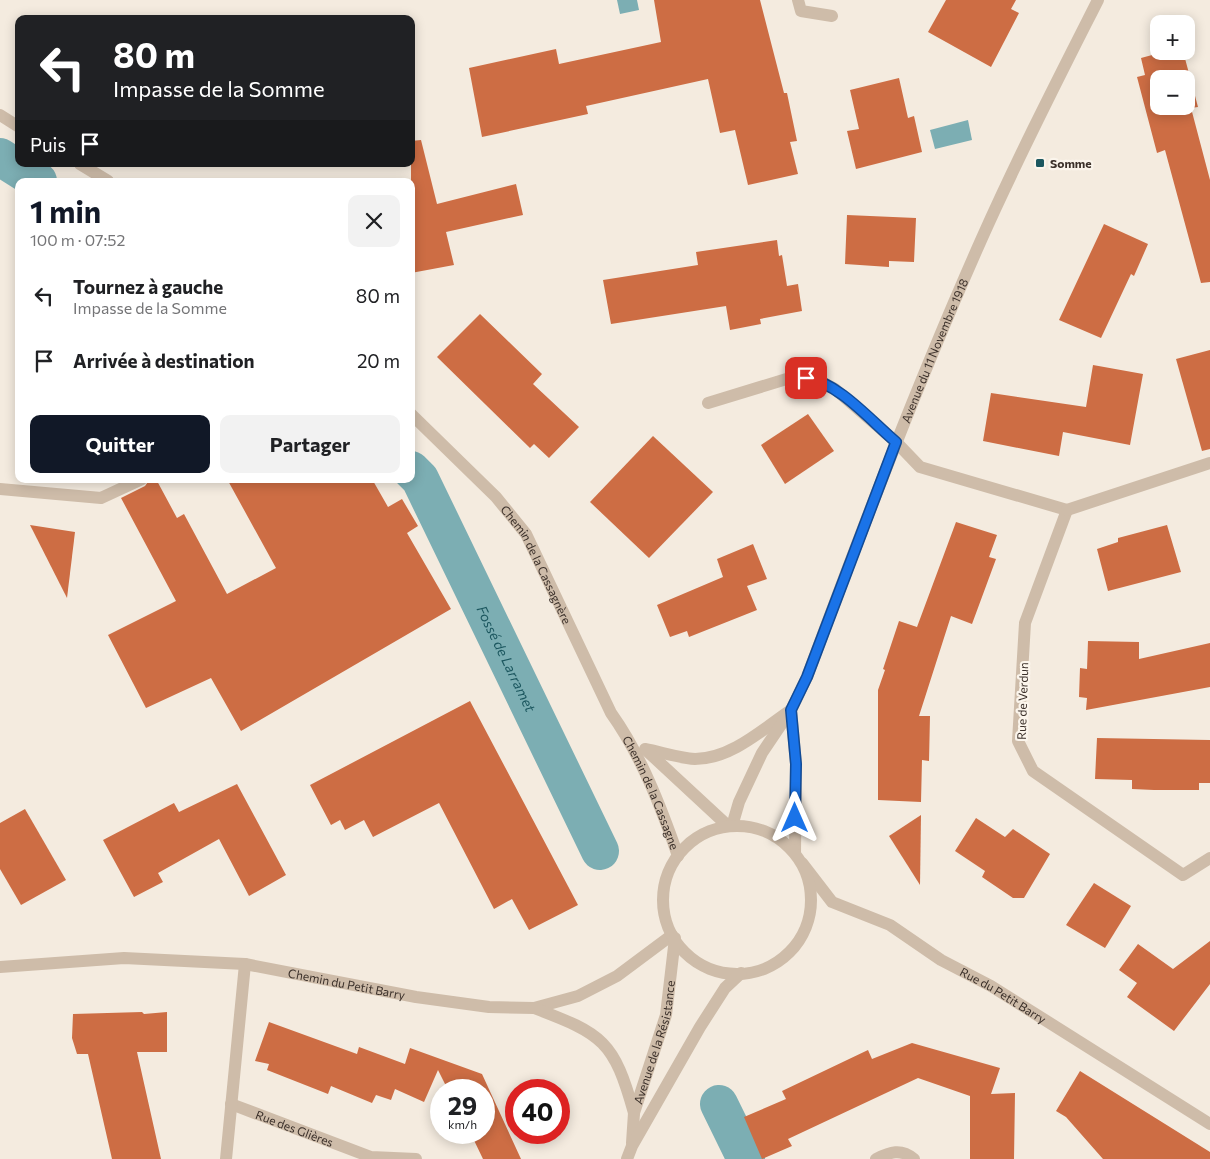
<!DOCTYPE html>
<html lang="fr">
<head>
<meta charset="utf-8">
<style>
	:root { --surface:#fff; --page:#f2f2f2; --text:#202124; --muted:#757577; --accent:#111827 }
	body { margin:0; font-family:Commissioner,sans-serif; background:var(--page); color:var(--text); height:100vh; display:flex; flex-direction:column; font-size:19px; white-space:nowrap }
	* { box-sizing:border-box; margin:0 }
	p { font-size:16px; color:var(--muted) }
	.icon { flex:none; width:28px; height:28px; fill:none; stroke:currentColor; stroke-width:2; stroke-linecap:round; stroke-linejoin:round }
	.map { position:relative; flex:1; overflow:hidden }
	.sheet { position:absolute; left:15px; top:178px; width:400px; height:305px; display:flex; flex-direction:column; background:var(--surface); border-radius:10px; box-shadow:0 2px 12px #0003 }
	.sheet>* { flex:none }
	.banner { position:absolute; left:15px; top:15px; width:400px; height:152px; border-radius:10px; box-shadow:0 2px 12px #0003; background:#202124; color:#fff; overflow:hidden }
	.controls { position:absolute; left:1150px; top:15px; display:grid; gap:10px }
	.controls a { display:grid; place-items:center; width:45px; height:45px; border-radius:10px; background:var(--surface); box-shadow:0 2px 12px #0003; font-size:25px }
	.speed { position:absolute; left:430px; top:1079px; display:flex; gap:10px; font-size:25px; font-weight:700; text-align:center }
	.speed>* { display:grid; place-content:center; width:65px; height:65px; border-radius:50%; background:var(--surface); box-shadow:0 2px 12px #0003; line-height:1 }
	.speed small { font-size:12px; font-weight:400 }
	.speed .limit { border:8px solid #d22; background:#fff; color:#111 }
	.pin { position:absolute; display:grid; place-items:center; width:42px; height:42px; color:#fff; margin:-21px; border-radius:10px; box-shadow:0 2px 8px #0006 }
	.me { position:absolute; width:55px; margin:-28px; rotate:0deg; stroke-linejoin:round; filter:drop-shadow(0 0 4px #0008) }
	.turn { display:flex; align-items:center; gap:18px; height:105px; padding:0 15px; font-size:22px }
	.turn .icon { width:65px; height:65px; stroke-width:2.5 }
	.turn b { display:block; font-size:35px; line-height:42px }
	.then { display:flex; align-items:center; height:48px; padding:0 15px; background:#0003; gap:10px; font-size:19px }
	.round { display:grid; place-items:center; flex:none; width:52px; height:52px; border-radius:10px; background:var(--page) }
	.overview { display:flex; align-items:center; justify-content:space-between; height:85px; padding:0 15px }
	h1 { font-size:30px; font-weight:700; line-height:38px; color:var(--accent) }
	.primary-button { display:flex; gap:10px; margin-top:auto; padding:10px 15px }
	.primary-button a { flex:1; height:58px; border-radius:10px; background:var(--accent); color:#fff; font-size:20px; font-weight:700; line-height:58px; text-align:center }
	.primary-button a+a { background:var(--page); color:var(--text) }
	ul { padding:0; list-style:none }
	li { display:flex; align-items:center; gap:15px; height:65px; padding:0 15px }
	li div { flex:1 }
	li b { display:block; font-size:19px }
	li em { font-style:normal }
	.map>svg:first-child { display:block }
	.water { fill:#7caeb3 }
	.lines { fill:none; stroke-linecap:round; stroke-linejoin:round }
	.canal { stroke:#7caeb3; stroke-width:38 }
	.building { fill:#cd6d44; fill-rule:evenodd }
	.minor { stroke:#cebca9; stroke-width:12 }
	.tertiary { stroke:#cebca9; stroke-width:12 }
	.route-casing { stroke:#114b97; stroke-width:12 }
	.route { stroke:#1a73e8; stroke-width:9 }
	.poi-dot { fill:#1c575f; stroke:#fbf5ec; stroke-width:2 }
	.labels { text-anchor:middle; dominant-baseline:central; stroke-width:4.5; stroke-linejoin:round; paint-order:stroke }
	.poi-label { font-size:12px; font-weight:bold; fill:#3b302a; stroke:#fbf5ec; text-anchor:start }
	.street-label { font-size:12px; fill:#3b302a; stroke:#fbf5ec }
	.water-label { font-size:14px; font-style:italic; fill:#1c575f; stroke:#fbf5ec }
</style>
</head>
<body>
<div class="map">
<svg width="1210" height="1159" viewBox="0 0 1210 1159">
	<rect width="100%" height="100%" fill="#f4ebdf"/>
	<g class="water">
		<path d="M 617,0 L 637,0 L 639,10 L 620,14 Z"/>
		<path d="M 968,120 L 972,140 L 935,149 L 930,130 Z"/>
	</g>
	<g class="lines">
		<g class="canal">
			<path d="M 0,157 L 38,181"/>
			<path id="s1" d="M 411,470 L 420,479 L 600,851"/>
			<path d="M 719,1104 L 746,1159"/>
		</g>
	</g>
	<g class="building">
		<path d="M 654,0 L 760,0 L 784,93 L 787,93 L 797,141 L 790,142 L 798,174 L 748,185 L 735,130 L 720,133 L 708,79 L 586,106 L 588,114 L 482,137 L 469,68 L 556,49 L 559,64 L 661,42 Z"/>
		<path d="M 946,0 L 1016,0 L 1011,9 L 1019,13 L 991,67 L 928,32 Z"/>
		<path d="M 1167,51 L 1183,51 L 1198,107 L 1191,108 L 1210,180 L 1210,282 L 1201,283 L 1165,150 L 1157,153 L 1137,77 L 1145,75 L 1141,58 ZM 1159,79 L 1186,79 L 1186,106 L 1159,106 Z"/>
		<path d="M 899,78 L 908,118 L 914,116 L 922,152 L 856,169 L 847,131 L 859,129 L 850,90 Z"/>
		<path d="M 421,140 L 437,204 L 516,184 L 523,215 L 446,232 L 454,265 L 411,273 L 411,141 Z"/>
		<path d="M 847,215 L 916,218 L 914,262 L 889,261 L 889,267 L 845,264 Z"/>
		<path d="M 1104,224 L 1148,244 L 1134,276 L 1131,274 L 1101,338 L 1059,320 Z"/>
		<path d="M 777,240 L 779,256 L 782,255 L 787,286 L 798,284 L 802,311 L 760,319 L 761,324 L 730,330 L 726,306 L 611,324 L 603,280 L 698,265 L 696,252 Z"/>
		<path d="M 480,314 L 542,374 L 533,384 L 579,427 L 549,458 L 534,444 L 530,448 L 437,357 Z"/>
		<path d="M 1210,350 L 1210,449 L 1202,451 L 1176,359 Z"/>
		<path d="M 1093,365 L 1143,374 L 1130,445 L 1063,432 L 1059,456 L 983,441 L 991,393 L 1086,407 Z"/>
		<path d="M 808,414 L 834,451 L 785,484 L 761,445 Z"/>
		<path d="M 653,436 L 713,492 L 649,558 L 590,502 Z"/>
		<path d="M 150,479 L 156,479 L 177,518 L 184,514 L 227,594 L 276,568 L 227,479 L 372,479 L 388,507 L 402,499 L 418,526 L 407,533 L 451,609 L 241,731 L 211,678 L 146,708 L 108,635 L 176,601 L 121,498 L 145,486 Z"/>
		<path d="M 956,522 L 997,535 L 989,557 L 996,559 L 972,624 L 951,616 L 919,716 L 930,716 L 929,761 L 922,760 L 921,802 L 878,800 L 878,690 L 885,670 L 883,669 L 899,621 L 917,627 Z"/>
		<path d="M 30,525 L 75,532 L 67,598 Z"/>
		<path d="M 1167,525 L 1181,572 L 1108,591 L 1097,549 L 1118,542 L 1118,538 Z"/>
		<path d="M 753,544 L 767,579 L 747,586 L 757,610 L 689,637 L 687,631 L 670,637 L 657,605 L 723,577 L 717,559 Z"/>
		<path d="M 1088,641 L 1139,642 L 1139,659 L 1210,643 L 1210,687 L 1086,710 L 1087,698 L 1079,697 L 1080,668 L 1087,669 Z"/>
		<path d="M 470,701 L 578,905 L 529,930 L 512,899 L 494,909 L 439,803 L 373,837 L 364,820 L 345,830 L 340,820 L 331,825 L 310,785 Z"/>
		<path d="M 1097,738 L 1210,740 L 1210,783 L 1199,783 L 1199,790 L 1154,790 L 1132,789 L 1132,780 L 1095,779 Z"/>
		<path d="M 237,784 L 286,875 L 249,896 L 219,839 L 158,873 L 163,882 L 134,897 L 103,840 L 174,803 L 179,812 Z"/>
		<path d="M 25,809 L 66,880 L 21,905 L 0,869 L 0,823 Z"/>
		<path d="M 921,815 L 920,885 L 889,836 Z"/>
		<path d="M 976,818 L 1005,837 L 1013,829 L 1050,854 L 1024,898 L 1013,898 L 982,877 L 985,871 L 955,851 Z"/>
		<path d="M 1094,883 L 1131,906 L 1105,948 L 1066,925 Z"/>
		<path d="M 1210,941 L 1210,984 L 1174,1031 L 1127,997 L 1137,983 L 1119,970 L 1138,944 L 1173,969 Z"/>
		<path d="M 142,1012 L 144,1014 L 167,1012 L 167,1052 L 137,1052 L 161,1159 L 112,1159 L 88,1054 L 77,1054 L 72,1038 L 73,1014 Z"/>
		<path d="M 269,1022 L 357,1054 L 359,1047 L 405,1064 L 410,1048 L 482,1074 L 521,1159 L 483,1159 L 470,1132 L 484,1132 L 484,1090 L 448,1090 L 438,1070 L 424,1102 L 395,1089 L 391,1100 L 376,1095 L 372,1103 L 331,1086 L 328,1094 L 267,1070 L 269,1064 L 255,1061 Z"/>
		<path d="M 912,1043 L 1000,1068 L 991,1094 L 1015,1093 L 1014,1159 L 970,1159 L 970,1096 L 918,1078 L 788,1139 L 792,1146 L 762,1159 L 744,1117 L 786,1099 L 782,1091 L 868,1050 L 872,1059 Z"/>
		<path d="M 1080,1071 L 1210,1152 L 1210,1159 L 1103,1159 L 1066,1117 L 1056,1111 Z"/>
	</g>
	<g class="lines">
		<g class="minor">
			<path d="M 798,0 L 801,11 L 832,16"/>
			<path d="M 0,115 L 19,127"/>
			<path d="M 80,164 L 108,181"/>
			<path d="M 708,403 L 793,377 L 818,380 L 835,389 L 896,442 L 920,467 L 1067,510 L 1025,623 L 1018,741 L 1033,771 L 1183,875 L 1210,858"/>
			<path id="s2" d="M 411,414 L 496,497 L 526,534 L 611,713 C 641,755 661,807 678,856"/>
			<path d="M 0,489 L 101,498 L 142,479"/>
			<path d="M 1067,510 L 1210,463"/>
			<path d="M 645,749 C 661,752 679,758 695,759 C 731,759 763,729 791,710"/>
			<path d="M 646,750 L 728,826"/>
			<path id="s3" d="M 802,863 L 832,902 L 890,925 L 941,960 L 991,986 L 1210,1124"/>
			<path id="s4" d="M 0,967 L 124,958 L 245,964 L 416,997 L 489,1007 L 534,1008 L 578,996 L 617,976 L 672,935"/>
			<path d="M 534,1008 C 603,1034 614,1041 634,1113"/>
			<path id="s5" d="M 231,1104 L 371,1157 L 416,1159"/>
			<path d="M 226,1159 L 245,964"/>
			<path d="M 876,1159 C 890,1152 901,1148 914,1159"/>
		</g>
		<g class="tertiary">
			<path d="M 791,710 L 796,764 L 795,853"/>
			<path id="s6" d="M 732,826 L 739,802 L 762,753 L 791,710 L 807,677 C 862,529 918,382 982,238 C 1018,157 1058,79 1098,0"/>
			<circle cx="737" cy="900" r="74"/>
			<path id="s7" d="M 632,1143 L 634,1113 L 666,1015 L 675,938"/>
			<path d="M 627,1159 L 632,1146 L 700,1027 L 725,988 L 741,973"/>
		</g>
	</g>
	<g class="lines">
		<g class="route-casing">
			<path id="route" d="M 795,818 L 796,764 L 791,710 L 807,677 L 896,442 C 871,421 838,382 806,378"/>
		</g>
		<use href="#route" class="route"/>
	</g>
	<rect class="poi-dot" x="1035" y="158" width="10" height="10" rx="2.5"/>
	<g class="labels">
		<g class="poi-label">
			<text x="1050" y="163">Somme</text>
		</g>
		<g class="street-label">
			<text stroke="none"><textPath href="#s6" startOffset="518">Avenue du 11 Novembre 1918</textPath></text>
			<text stroke="none"><textPath href="#s2" startOffset="198">Chemin de la Cassagnère</textPath></text>
			<text transform="translate(1022 701) rotate(-88)">Rue de Verdun</text>
			<text stroke="none"><textPath href="#s2" startOffset="454">Chemin de la Cassagne</textPath></text>
			<text stroke="none"><textPath href="#s4" startOffset="349">Chemin du Petit Barry</textPath></text>
			<text stroke="none"><textPath href="#s3" startOffset="245">Rue du Petit Barry</textPath></text>
			<text stroke="none"><textPath href="#s7" startOffset="104">Avenue de la Résistance</textPath></text>
			<text stroke="none"><textPath href="#s5" startOffset="68">Rue des Glières</textPath></text>
		</g>
		<g class="water-label">
			<text stroke="none"><textPath href="#s1" startOffset="212">Fossé de Larramet</textPath></text>
		</g>
	</g>
</svg>
<div class="controls">
<a>+</a>
<a>−</a>
</div>
<div class="speed"><div>29<small>km/h</small></div><div class="limit">40</div></div>
<div class="pin" style="left:806px;top:378px;background:#d93025"><svg class="icon" aria-label="arrive" viewBox="0 0 24 24"><path d="M6 21V4h12l-3 4 3 4H6"/></svg></div>
<svg class="me" style="left:795px;top:818px" viewBox="-20 -20 40 40"><path d="M0-17L14 15 0 8-14 15z" fill="#1a73e8" stroke="#fff" stroke-width="4"/></svg>
<div class="banner">
<div class="turn"><svg class="icon" aria-label="left" viewBox="0 0 24 24"><path d="M17 20v-9H6M10 6l-5 5 5 5"/></svg><div><b>80 m</b>Impasse de la Somme</div></div>
<div class="then">Puis<svg class="icon" aria-label="arrive" viewBox="0 0 24 24"><path d="M6 21V4h12l-3 4 3 4H6"/></svg></div>
</div>
<section class="sheet">
<div class="overview"><div><h1>1 min</h1><p>100 m · 07:52</p></div><a class="round"><svg class="icon" aria-label="close" viewBox="0 0 24 24"><path d="M6 6l12 12M18 6L6 18"/></svg></a></div>
<ul>
<li><svg class="icon" aria-label="left" viewBox="0 0 24 24"><path d="M17 20v-9H6M10 6l-5 5 5 5"/></svg><div><b>Tournez à gauche</b><p>Impasse de la Somme</p></div><em>80 m</em></li>
<li><svg class="icon" aria-label="arrive" viewBox="0 0 24 24"><path d="M6 21V4h12l-3 4 3 4H6"/></svg><div><b>Arrivée à destination</b></div><em>20 m</em></li>
</ul>
<div class="primary-button"><a>Quitter</a><a>Partager</a></div>
</section>
</div>
</body>
</html>
